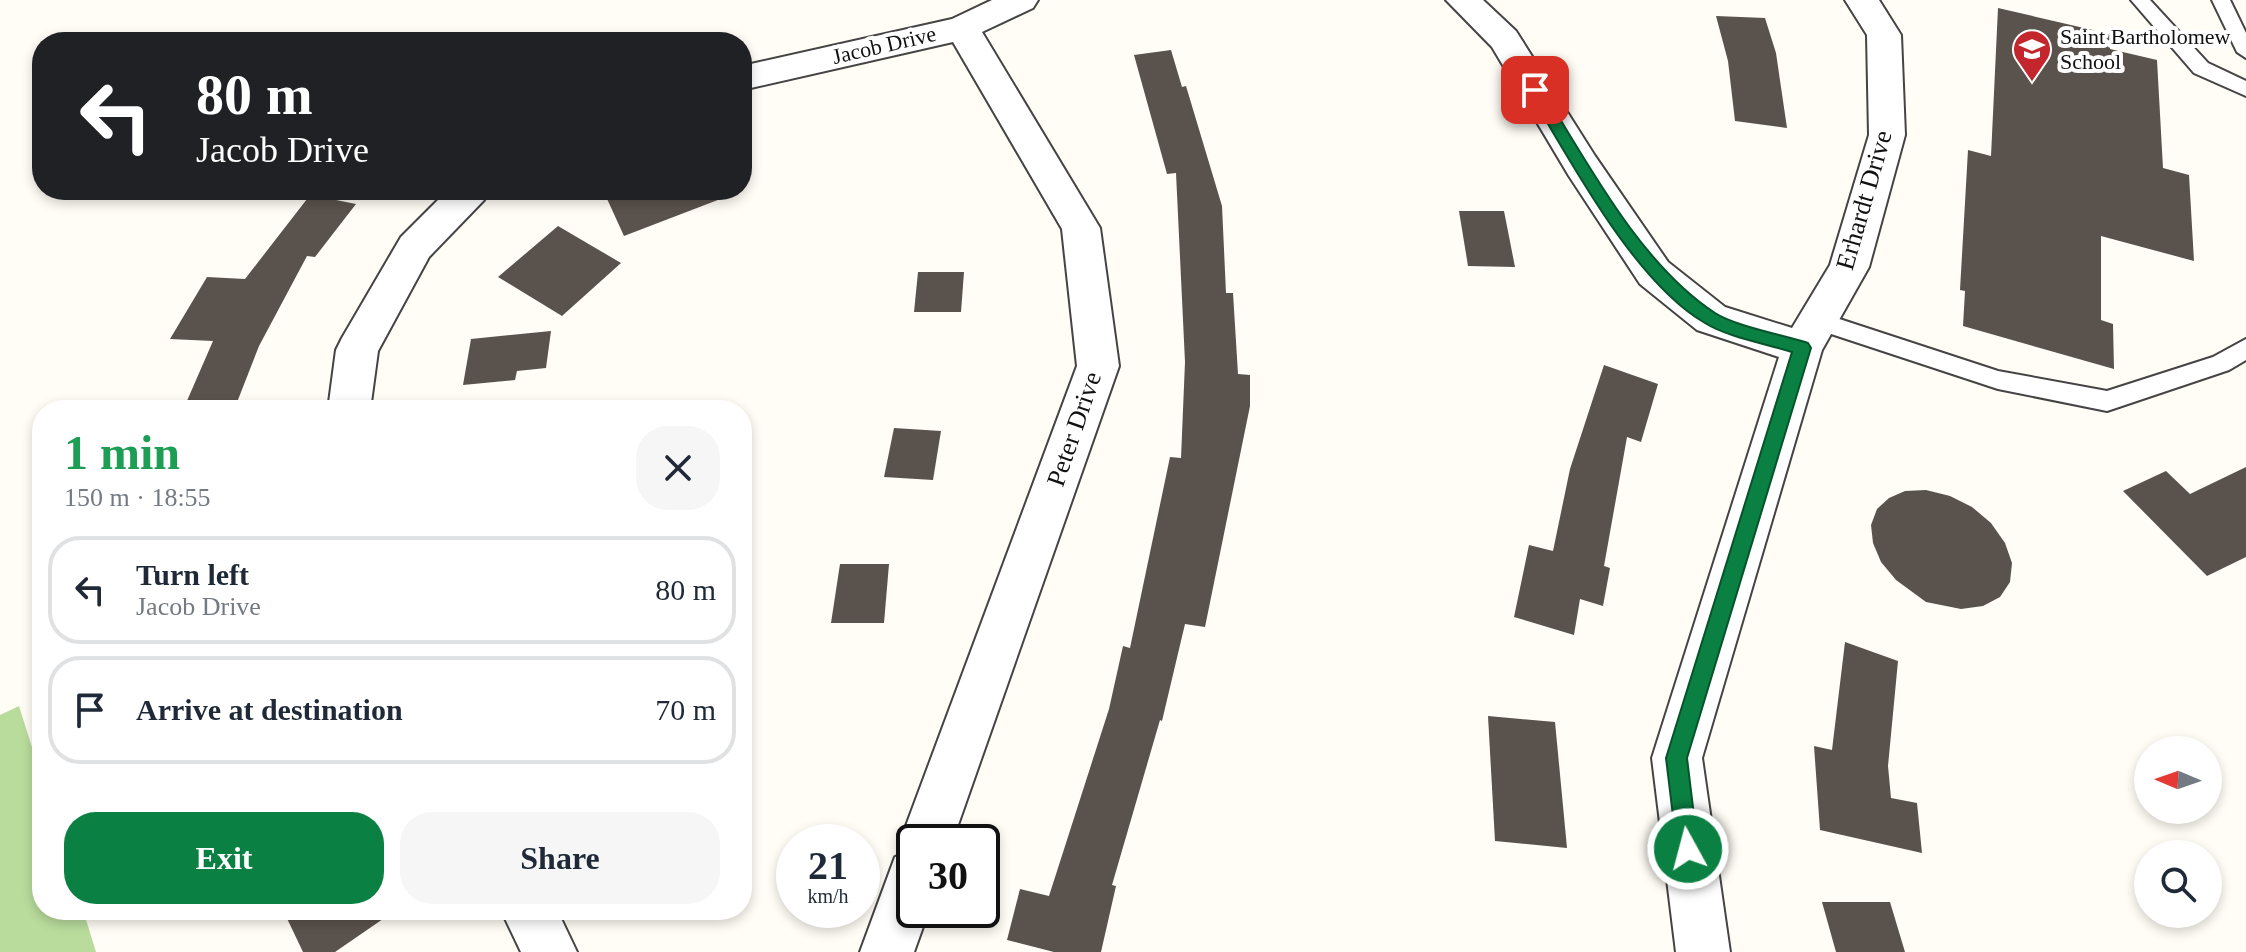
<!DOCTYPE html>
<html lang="en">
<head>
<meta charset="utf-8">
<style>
	:root { --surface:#fff; --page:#f6f6f7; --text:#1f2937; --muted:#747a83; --line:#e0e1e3; --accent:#0b8043 }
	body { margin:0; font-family:"Times New Roman",serif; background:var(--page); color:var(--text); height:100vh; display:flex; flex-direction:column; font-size:30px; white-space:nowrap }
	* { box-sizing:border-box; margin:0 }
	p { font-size:26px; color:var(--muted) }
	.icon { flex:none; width:44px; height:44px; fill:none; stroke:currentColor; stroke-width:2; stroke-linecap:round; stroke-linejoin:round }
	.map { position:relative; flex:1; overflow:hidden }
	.panel { position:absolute; left:32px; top:400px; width:720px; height:520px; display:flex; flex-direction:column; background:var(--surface); border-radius:32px; box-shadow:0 4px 12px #0003 }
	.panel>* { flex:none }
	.top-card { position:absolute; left:32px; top:32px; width:720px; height:168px; border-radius:32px; box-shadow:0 4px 12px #0003; background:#202124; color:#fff; overflow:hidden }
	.needle { width:52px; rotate:272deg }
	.controls { position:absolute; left:2134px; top:736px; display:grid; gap:16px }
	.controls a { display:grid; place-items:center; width:88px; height:88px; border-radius:50%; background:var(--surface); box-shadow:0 4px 12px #0003; font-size:40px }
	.speed { position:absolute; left:776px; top:824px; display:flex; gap:16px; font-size:40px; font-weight:700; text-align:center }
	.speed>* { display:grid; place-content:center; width:104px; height:104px; border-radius:50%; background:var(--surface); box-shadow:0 4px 12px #0003; line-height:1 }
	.speed small { font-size:20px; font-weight:400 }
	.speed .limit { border:4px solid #111; border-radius:12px; background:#fff; color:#111 }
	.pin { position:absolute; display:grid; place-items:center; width:68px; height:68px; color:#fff; margin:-34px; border-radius:16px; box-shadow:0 4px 12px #0006 }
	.me { position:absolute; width:88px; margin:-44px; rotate:353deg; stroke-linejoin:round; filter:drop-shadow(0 0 6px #0008) }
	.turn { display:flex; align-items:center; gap:28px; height:168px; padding:0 32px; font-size:36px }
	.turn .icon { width:104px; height:104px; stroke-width:2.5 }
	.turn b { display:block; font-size:56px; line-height:68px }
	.round { display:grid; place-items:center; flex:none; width:84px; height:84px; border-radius:32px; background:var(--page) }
	.head { display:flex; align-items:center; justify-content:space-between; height:136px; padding:0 32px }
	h1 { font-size:48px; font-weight:700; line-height:60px; color:#1e9e55 }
	.button { display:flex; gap:16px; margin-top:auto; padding:16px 32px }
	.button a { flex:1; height:92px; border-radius:32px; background:var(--accent); color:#fff; font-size:32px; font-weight:700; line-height:92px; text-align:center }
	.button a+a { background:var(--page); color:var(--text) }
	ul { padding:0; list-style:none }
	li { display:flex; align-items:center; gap:24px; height:108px; margin:0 16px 12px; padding:0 16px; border:4px solid var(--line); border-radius:32px }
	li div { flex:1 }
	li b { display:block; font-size:30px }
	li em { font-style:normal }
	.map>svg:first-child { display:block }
	.forest { fill:#b9dc9c }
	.building { fill:#5a524d }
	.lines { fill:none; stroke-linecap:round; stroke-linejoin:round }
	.service-casing { stroke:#444; stroke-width:4 }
	.minor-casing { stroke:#444; stroke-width:4 }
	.service { fill:#fff; fill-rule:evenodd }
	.minor { fill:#fff; fill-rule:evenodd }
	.route { fill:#0b8043; stroke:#07532c; stroke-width:2 }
	.labels { text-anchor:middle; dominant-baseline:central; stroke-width:8; stroke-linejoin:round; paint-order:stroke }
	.far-poi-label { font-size:22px; fill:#111; stroke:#fff; text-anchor:start }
	.far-street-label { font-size:22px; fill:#111; stroke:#fff }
	.street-label { font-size:26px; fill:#111; stroke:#fff }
</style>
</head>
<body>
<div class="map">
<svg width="2246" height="952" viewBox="0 0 2246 952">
	<rect width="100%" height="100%" fill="#fffdf5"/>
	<path class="forest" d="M 19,706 L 42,779 L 42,910 L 83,910 L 96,952 L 0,952 L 0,715 Z"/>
	<g class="building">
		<path d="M 1998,8 L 2110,34 L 2110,49 L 2157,60 L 2163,168 L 2189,175 L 2194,261 L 2101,236 L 2101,320 L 2113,324 L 2114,369 L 1963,326 L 1965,291 L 1960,290 L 1968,150 L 1991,156 Z"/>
		<path d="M 1716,16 L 1765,18 L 1776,53 L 1787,128 L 1735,121 L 1728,61 Z"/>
		<path d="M 1171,50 L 1182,87 L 1186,86 L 1222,206 L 1226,293 L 1233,293 L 1238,374 L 1250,375 L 1250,406 L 1205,627 L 1185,624 L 1162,721 L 1160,720 L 1112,885 L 1116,886 L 1101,952 L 1054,952 L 1007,940 L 1020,889 L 1049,896 L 1109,709 L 1123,646 L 1130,648 L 1170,457 L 1181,458 L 1185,362 L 1176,173 L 1167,174 L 1134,55 Z"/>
		<path d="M 314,190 L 341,190 L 336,200 L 356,204 L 315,257 L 307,256 L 259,346 L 234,410 L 183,410 L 213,341 L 170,339 L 207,277 L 245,279 Z"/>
		<path d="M 603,190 L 736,190 L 736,193 L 624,236 Z"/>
		<path d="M 1459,211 L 1504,211 L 1515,267 L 1468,266 Z"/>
		<path d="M 558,226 L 621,263 L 562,316 L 498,277 Z"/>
		<path d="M 918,272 L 964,272 L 961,312 L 914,312 Z"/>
		<path d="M 551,331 L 546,368 L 517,371 L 515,380 L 463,385 L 471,339 Z"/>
		<path d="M 1604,365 L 1658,384 L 1641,442 L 1627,437 L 1604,566 L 1610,568 L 1603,606 L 1580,599 L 1574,635 L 1514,617 L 1529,545 L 1553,551 L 1570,469 Z"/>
		<path d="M 894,428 L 941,431 L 933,480 L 884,477 Z"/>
		<path d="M 2246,467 L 2246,557 L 2207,576 L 2123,491 L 2166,471 L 2190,494 Z"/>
		<path d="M 1926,490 L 1950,496 L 1972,507 L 1991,523 L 2005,543 L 2012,563 L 2010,582 L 2000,597 L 1983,606 L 1961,609 L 1926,602 L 1896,580 L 1881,562 L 1873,543 L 1871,525 L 1877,509 L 1889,498 L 1905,491 Z"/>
		<path d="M 840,564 L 889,564 L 884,623 L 831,623 Z"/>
		<path d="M 1845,642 L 1898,661 L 1888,766 L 1891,798 L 1917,803 L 1922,853 L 1820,830 L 1814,746 L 1832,750 Z"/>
		<path d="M 1488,716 L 1555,722 L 1567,848 L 1495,841 Z"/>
		<path d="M 1822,902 L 1890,902 L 1905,952 L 1836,952 Z"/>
		<path d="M 283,910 L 396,910 L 335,952 L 303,952 Z"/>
	</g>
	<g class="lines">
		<g class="service-casing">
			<g id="service">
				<path d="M 2131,0 L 2150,0 L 2208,63 L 2246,81 L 2246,96 L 2194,73 Z"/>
				<path d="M 2212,0 L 2230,0 L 2246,33 L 2246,58 L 2237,52 Z"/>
				<path d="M 1818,312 L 1998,371 L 2107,391 L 2213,357 L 2246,339 L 2246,360 L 2229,370 L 2107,411 L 1998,389 L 1810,327 L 1807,321 L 1810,315 Z"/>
			</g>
		</g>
		<g class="minor-casing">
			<g id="minor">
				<path d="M 992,0 L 1038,0 L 1033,8 L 982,32 L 1100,228 L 1119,366 L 952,842 L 914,842 L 914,910 L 929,910 L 914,952 L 860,952 L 895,857 L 905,853 L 900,842 L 1077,366 L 1062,229 L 953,42 L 742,90 L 742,66 L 952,19 Z"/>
				<path d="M 1446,0 L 1483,0 L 1516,31 L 1595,156 L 1668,262 L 1725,307 L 1792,328 L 1830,265 L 1869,135 L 1867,35 L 1845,0 L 1879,0 L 1901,35 L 1905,135 L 1869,267 L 1822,350 L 1702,758 L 1730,952 L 1676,952 L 1652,758 L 1779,357 L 1697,330 L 1640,284 L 1569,176 L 1492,47 Z"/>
				<path d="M 448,190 L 490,190 L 484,200 L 429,257 L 378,351 L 370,410 L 328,410 L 336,350 L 342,338 L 401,237 Z"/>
				<path d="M 501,910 L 557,910 L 577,952 L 521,952 Z"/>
			</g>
		</g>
		<use href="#service" class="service"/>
		<use href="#minor" class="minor"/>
	</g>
	<path class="route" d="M 1535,85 L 1540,86 C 1587,162 1640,264 1715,313 C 1735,326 1783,335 1808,343 L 1811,348 L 1687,758 L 1698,849 L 1695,857 L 1688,860 L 1680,857 L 1677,849 L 1666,758 L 1792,352 C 1767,344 1727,337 1705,323 C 1634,282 1570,160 1528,90 Z"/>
	<defs>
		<g id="school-pin" transform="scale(2)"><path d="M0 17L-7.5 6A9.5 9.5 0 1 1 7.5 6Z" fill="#c4262e" stroke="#fff"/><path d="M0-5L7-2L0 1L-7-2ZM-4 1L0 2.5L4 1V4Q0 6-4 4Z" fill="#fff"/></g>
	</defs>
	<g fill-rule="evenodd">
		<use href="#school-pin" x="2032" y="49"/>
	</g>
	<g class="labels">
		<g class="far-poi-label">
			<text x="2060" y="36">Saint Bartholomew<tspan x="2060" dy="25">School</tspan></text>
		</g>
		<g class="far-street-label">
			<text transform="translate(884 45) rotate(-13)">Jacob Drive</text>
		</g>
		<g class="street-label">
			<text transform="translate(1864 200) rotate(-74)">Erhardt Drive</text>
			<text transform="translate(1074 429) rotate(-71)">Peter Drive</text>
		</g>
	</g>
</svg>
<div class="controls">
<a><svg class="needle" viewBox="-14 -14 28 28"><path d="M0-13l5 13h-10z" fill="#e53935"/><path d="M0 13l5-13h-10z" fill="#747a83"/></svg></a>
<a><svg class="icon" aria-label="search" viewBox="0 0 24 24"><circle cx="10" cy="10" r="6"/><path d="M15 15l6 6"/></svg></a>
</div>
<div class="speed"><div>21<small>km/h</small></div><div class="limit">30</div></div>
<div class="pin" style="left:1535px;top:90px;background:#d93025"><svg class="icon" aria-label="arrive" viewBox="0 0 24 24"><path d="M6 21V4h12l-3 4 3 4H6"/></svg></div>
<svg class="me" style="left:1688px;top:849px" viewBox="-20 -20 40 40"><circle r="17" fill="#0b8043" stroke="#fff" stroke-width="3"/><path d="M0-11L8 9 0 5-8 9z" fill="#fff"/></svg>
<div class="top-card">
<div class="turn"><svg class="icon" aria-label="left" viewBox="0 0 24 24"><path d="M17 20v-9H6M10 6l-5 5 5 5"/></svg><div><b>80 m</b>Jacob Drive</div></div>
</div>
<section class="panel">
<div class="head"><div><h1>1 min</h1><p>150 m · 18:55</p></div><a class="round"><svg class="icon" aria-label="close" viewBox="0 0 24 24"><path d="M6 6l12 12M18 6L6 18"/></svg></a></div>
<ul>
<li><svg class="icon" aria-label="left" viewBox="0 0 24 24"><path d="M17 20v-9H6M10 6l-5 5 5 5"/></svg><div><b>Turn left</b><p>Jacob Drive</p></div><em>80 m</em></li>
<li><svg class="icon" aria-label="arrive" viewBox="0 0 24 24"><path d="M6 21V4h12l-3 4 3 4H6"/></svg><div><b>Arrive at destination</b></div><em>70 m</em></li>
</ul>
<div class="button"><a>Exit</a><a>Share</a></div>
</section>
</div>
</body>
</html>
